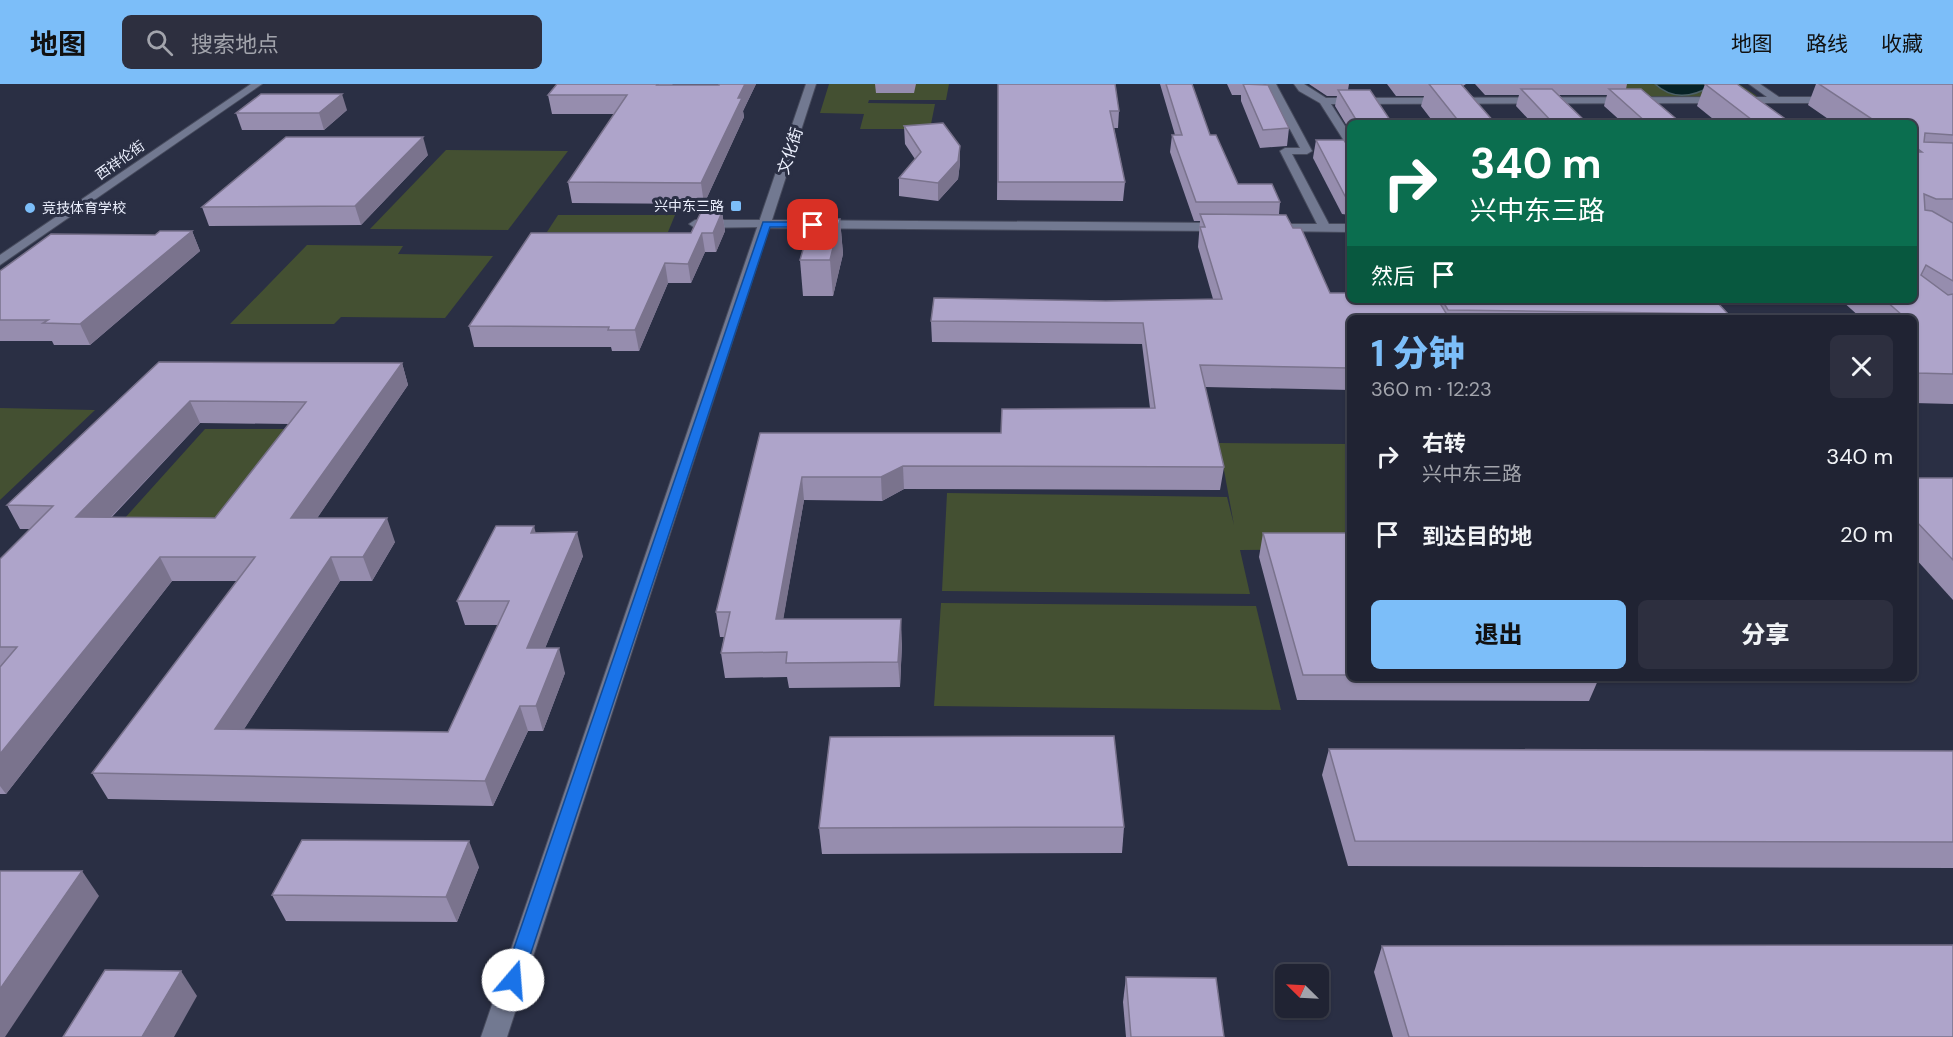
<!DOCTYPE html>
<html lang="zh">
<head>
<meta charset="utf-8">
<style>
	:root { --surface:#202333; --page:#2d2f3f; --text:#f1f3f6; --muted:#a2a4ac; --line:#3d404e; --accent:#7cbef9 }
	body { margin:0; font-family:"DM Sans","Noto Sans SC",sans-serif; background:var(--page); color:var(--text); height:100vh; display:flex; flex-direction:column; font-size:22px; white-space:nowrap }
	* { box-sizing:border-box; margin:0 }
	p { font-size:20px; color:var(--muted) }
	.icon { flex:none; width:33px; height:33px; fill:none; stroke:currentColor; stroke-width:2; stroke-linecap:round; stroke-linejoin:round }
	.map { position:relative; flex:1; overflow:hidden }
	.details { position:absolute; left:1347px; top:231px; width:570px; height:366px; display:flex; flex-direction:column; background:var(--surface); border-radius:9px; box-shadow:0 2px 4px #0004,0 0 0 2px var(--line) }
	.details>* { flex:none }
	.hud { position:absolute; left:1347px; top:36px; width:570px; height:183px; border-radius:9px; box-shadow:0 2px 4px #0004,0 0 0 2px var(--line); background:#0b6e4f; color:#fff; overflow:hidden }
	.needle { width:39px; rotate:294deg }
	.fabs { position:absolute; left:1275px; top:880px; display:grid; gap:12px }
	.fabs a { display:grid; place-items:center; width:54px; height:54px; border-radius:9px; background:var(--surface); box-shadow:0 2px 4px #0004,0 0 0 2px var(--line); font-size:30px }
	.pin { position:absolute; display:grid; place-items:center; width:51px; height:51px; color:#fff; margin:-26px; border-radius:12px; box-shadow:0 3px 9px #0006 }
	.me { position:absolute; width:66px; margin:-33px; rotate:18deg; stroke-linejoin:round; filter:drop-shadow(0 0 4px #0008) }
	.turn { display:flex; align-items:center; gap:21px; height:126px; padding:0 24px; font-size:27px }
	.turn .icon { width:78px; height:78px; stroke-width:2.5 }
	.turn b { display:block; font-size:42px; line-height:51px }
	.then { display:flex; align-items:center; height:57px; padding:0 24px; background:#0003; gap:12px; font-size:22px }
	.round { display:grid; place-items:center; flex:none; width:63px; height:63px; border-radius:9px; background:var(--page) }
	.head { display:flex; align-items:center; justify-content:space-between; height:102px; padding:0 24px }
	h1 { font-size:36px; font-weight:800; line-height:45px; color:var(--accent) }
	.cta { display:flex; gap:12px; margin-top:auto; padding:12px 24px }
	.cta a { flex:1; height:69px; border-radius:9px; background:var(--accent); color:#111; font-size:24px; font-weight:800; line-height:69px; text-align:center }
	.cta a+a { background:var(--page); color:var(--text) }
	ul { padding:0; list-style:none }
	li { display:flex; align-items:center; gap:18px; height:78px; padding:0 24px }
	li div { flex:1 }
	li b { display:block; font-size:22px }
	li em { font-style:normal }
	header { display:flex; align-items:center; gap:36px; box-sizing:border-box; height:84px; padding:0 30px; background:var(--accent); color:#111 }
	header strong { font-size:28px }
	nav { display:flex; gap:33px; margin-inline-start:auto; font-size:21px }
	.search { width:420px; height:54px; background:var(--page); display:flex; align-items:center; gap:15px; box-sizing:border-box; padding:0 21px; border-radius:9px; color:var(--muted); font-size:22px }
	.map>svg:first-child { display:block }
	.green { fill:#445032 }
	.water { fill:#072226; stroke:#4c6067; stroke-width:1.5 }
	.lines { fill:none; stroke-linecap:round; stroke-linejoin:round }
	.street-casing { stroke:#474b5d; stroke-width:2 }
	.secondary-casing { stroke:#474b5d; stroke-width:2 }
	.street { fill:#727991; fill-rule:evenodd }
	.secondary { fill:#727991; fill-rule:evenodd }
	.wall { fill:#968dae; fill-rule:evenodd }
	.shaded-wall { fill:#7a738d }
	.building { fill:#aea4ca; stroke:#7a738d; stroke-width:1.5; fill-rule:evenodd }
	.route { fill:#1a73e8; stroke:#114b97; stroke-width:1.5 }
	.poi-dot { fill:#7cbef9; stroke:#2a2f44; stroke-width:2 }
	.labels { text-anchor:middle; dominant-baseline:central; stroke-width:6; stroke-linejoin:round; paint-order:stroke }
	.far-street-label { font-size:14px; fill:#ecf0fe; stroke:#2a2f44 }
	.far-poi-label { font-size:14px; fill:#ecf0fe; stroke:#2a2f44; text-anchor:end }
	.street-label { font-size:16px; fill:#ecf0fe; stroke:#2a2f44 }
</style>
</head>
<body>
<header>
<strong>地图</strong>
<div class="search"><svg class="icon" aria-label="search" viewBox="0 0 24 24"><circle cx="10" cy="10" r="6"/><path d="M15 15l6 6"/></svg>搜索地点</div>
<nav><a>地图</a><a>路线</a><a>收藏</a></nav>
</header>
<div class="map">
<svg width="1953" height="953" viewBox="0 0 1953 953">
	<rect width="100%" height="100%" fill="#2a2f44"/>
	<g class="green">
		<path d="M 829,0 L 949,0 L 946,16 L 869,16 L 868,19 L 935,20 L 930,45 L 860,45 L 864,30 L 820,29 Z"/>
		<path d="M 1607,0 L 1739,0 L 1760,14 L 1624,14 Z"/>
		<path d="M 446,66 L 568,67 L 508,146 L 370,145 Z"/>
		<path d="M 558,131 L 675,131 L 668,148 L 547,148 Z"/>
		<path d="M 307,161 L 403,162 L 398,170 L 493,172 L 445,234 L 341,233 L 334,240 L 230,240 Z"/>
		<path d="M 0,324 L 95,326 L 0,416 Z"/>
		<path d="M 205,345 L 300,345 L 221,446 L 115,445 Z"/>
		<path d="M 1219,359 L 1350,360 L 1350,465 L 1240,466 L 1250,510 L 942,507 L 947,409 L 1227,413 L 1234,441 Z"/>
		<path d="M 941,519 L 1256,522 L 1281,626 L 934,622 Z"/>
	</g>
	<path class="water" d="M 1655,0 L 1707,0 L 1709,3 C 1691,14 1671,15 1655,0 Z"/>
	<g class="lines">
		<g class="street-casing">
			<g id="street">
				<path d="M 1266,0 L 1276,0 L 1312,67 L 1307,70 L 1292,70 L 1331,144 L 1329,147 L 1319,144 L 1280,67 L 1285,64 L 1300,64 Z"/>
				<path d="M 1294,0 L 1304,0 L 1326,14 L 1767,13 L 1749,0 L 1760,0 L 1779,13 L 1835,13 L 1840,16 L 1835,19 L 1331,20 L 1350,50 L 1350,61 L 1346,60 L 1320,19 L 1299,7 Z"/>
				<path d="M 766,136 L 772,140 L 770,143 L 695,144 L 689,140 L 695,136 Z"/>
			</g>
		</g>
		<g class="secondary-casing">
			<g id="secondary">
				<path d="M 251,0 L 262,0 L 0,181 L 0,171 Z"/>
				<path d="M 806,0 L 816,0 L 772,136 L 1223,139 L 1229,143 L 1223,147 L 769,144 L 507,953 L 481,953 Z"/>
				<path d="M 1278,140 L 1350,140 L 1350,148 L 1274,147 L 1274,141 Z"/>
			</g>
		</g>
		<use href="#street" class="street"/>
		<use href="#secondary" class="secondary"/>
	</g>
	<g class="wall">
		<path d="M 557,0 L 673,0 L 672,1 L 719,1 L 719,0 L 756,0 L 743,27 L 744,33 L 704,120 L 572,119 L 568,98 L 614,30 L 552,30 L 548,11 Z"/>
		<path d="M 875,0 L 916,0 L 914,9 L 876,9 Z"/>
		<path d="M 998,0 L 1119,27 L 1118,44 L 1114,44 L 1125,98 L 1123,117 L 997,116 Z"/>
		<path d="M 1160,0 L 1192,0 L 1210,51 L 1238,100 L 1280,118 L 1279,130 L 1293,144 L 1330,209 L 1350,216 L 1715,216 L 1728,230 L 1726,234 L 1350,234 L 1350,306 L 1205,303 L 1224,383 L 1220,406 L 904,405 L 882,417 L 804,416 L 783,535 L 902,559 L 900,603 L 789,604 L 787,593 L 725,594 L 721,569 L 724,553 L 720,553 L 716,528 L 760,349 L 1001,349 L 1150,324 L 1142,260 L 932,258 L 931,237 L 1106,217 L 1213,215 L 1198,163 L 1200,137 L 1194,137 L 1170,68 L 1172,51 L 1175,51 Z"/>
		<path d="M 1227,0 L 1258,0 L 1289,44 L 1287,62 L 1260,64 L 1241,17 L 1241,11 L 1232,11 Z"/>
		<path d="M 1309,0 L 1349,0 L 1348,6 L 1392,39 L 1350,39 L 1350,47 L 1335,22 L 1337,12 L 1327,12 Z"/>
		<path d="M 1387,0 L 1466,0 L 1463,2 L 1495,39 L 1434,39 L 1421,22 L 1424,12 L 1396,12 Z"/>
		<path d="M 1475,0 L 1627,0 L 1626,5 L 1681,39 L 1623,39 L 1604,22 L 1607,11 L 1559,11 L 1587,39 L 1532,39 L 1516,22 L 1519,11 L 1485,11 Z"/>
		<path d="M 1705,0 L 1791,39 L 1718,39 L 1697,22 Z"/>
		<path d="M 1816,0 L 1953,0 L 1953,320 L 1914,319 L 1914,234 L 1861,234 L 1841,216 L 1914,216 L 1914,39 L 1834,39 L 1808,21 Z"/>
		<path d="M 347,26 L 324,46 L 242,46 L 236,29 Z"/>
		<path d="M 904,42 L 960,79 L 958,95 L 938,117 L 899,112 L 899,94 L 915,75 L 905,60 Z"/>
		<path d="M 1316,56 L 1350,66 L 1350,131 L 1342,130 L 1313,74 Z"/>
		<path d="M 428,71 L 361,141 L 209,142 L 202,123 Z"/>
		<path d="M 722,128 L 725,147 L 716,168 L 705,168 L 691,199 L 668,199 L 639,267 L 612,267 L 611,263 L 474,263 L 469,242 L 691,149 Z"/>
		<path d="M 840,135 L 843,170 L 833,212 L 803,212 L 800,176 Z"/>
		<path d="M 192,147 L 200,167 L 90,261 L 54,261 L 52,257 L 0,257 L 0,187 L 155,151 Z"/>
		<path d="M 159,278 L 402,279 L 408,301 L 317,434 L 395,458 L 372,497 L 340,497 L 244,645 L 448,648 L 498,541 L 465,541 L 457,517 L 536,449 L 583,472 L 545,564 L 565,589 L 543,647 L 528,647 L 493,722 L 108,715 L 92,689 L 237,497 L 172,497 L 6,710 L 0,710 L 0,475 L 30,445 L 20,445 L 7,421 ZM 200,339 L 289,340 L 215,434 L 111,434 Z"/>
		<path d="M 1914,394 L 1953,394 L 1953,516 L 1914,473 Z"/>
		<path d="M 1263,449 L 1350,449 L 1350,594 L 1599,594 L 1589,617 L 1297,616 L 1259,473 Z"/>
		<path d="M 1329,665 L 1953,667 L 1953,784 L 1348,782 L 1322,691 Z"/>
		<path d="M 1124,743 L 1122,769 L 822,770 L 819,744 Z"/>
		<path d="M 479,783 L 457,838 L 286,837 L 272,811 Z"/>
		<path d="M 1382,862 L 1953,953 L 1393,953 L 1374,888 Z"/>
		<path d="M 1126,893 L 1224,953 L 1126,953 L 1123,918 Z"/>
	</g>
	<g class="shaded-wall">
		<path d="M 745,0 L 756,0 L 743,27 L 744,33 L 704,120 L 701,99 L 738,14 Z"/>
		<path d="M 342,10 L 347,26 L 324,46 L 319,29 Z"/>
		<path d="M 423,53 L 428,71 L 361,141 L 355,122 Z"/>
		<path d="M 960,62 L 960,79 L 958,95 L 938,117 L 938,99 Z"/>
		<path d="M 722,128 L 725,147 L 716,168 L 713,149 Z"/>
		<path d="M 840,135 L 843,170 L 833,212 L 830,176 Z"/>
		<path d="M 192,147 L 200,167 L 90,261 L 80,240 Z"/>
		<path d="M 702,149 L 705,168 L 691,199 L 688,180 Z"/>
		<path d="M 665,179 L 668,199 L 639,267 L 635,246 Z"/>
		<path d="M 402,279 L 408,301 L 301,458 L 291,434 Z"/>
		<path d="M 190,317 L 200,339 L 88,457 L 76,433 Z"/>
		<path d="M 903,382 L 904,405 L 882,417 L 881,393 Z"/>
		<path d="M 802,393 L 804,416 L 779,560 L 776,535 Z"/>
		<path d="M 387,434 L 395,458 L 372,497 L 363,473 Z"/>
		<path d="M 534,442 L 540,466 L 531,449 Z"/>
		<path d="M 577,448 L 583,472 L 535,589 L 527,564 Z"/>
		<path d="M 160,473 L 172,497 L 6,710 L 0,702 L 0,670 Z"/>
		<path d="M 331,473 L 340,497 L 228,670 L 215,645 Z"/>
		<path d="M 901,535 L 902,559 L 900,603 L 898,578 Z"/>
		<path d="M 559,564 L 565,589 L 543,647 L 536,622 Z"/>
		<path d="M 520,622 L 528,647 L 493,722 L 485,697 Z"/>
		<path d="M 469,757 L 479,783 L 457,838 L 446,813 Z"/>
		<path d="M 82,787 L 99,812 L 5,953 L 0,953 L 0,905 Z"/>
		<path d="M 181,887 L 197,912 L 174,953 L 142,953 Z"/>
	</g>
	<g class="building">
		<path d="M 557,0 L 658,0 L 657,1 L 719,1 L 719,0 L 745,0 L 738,14 L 742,14 L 701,99 L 568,98 L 627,11 L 548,11 Z"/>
		<path d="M 998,0 L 1115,0 L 1119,27 L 1110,27 L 1125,98 L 998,98 Z"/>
		<path d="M 1166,0 L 1192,0 L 1210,51 L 1216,51 L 1238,100 L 1272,100 L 1280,118 L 1196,118 L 1172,51 L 1182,51 Z"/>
		<path d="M 1243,0 L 1268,1 L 1289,44 L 1263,46 Z"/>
		<path d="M 1429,0 L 1461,0 L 1495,39 L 1460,39 Z"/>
		<path d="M 1705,0 L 1737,0 L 1791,39 L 1756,39 Z"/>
		<path d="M 1819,0 L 1953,0 L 1953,51 L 1925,49 L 1924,58 L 1953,59 L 1953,115 L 1936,115 L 1924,110 L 1925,126 L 1932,127 L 1953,139 L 1953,197 L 1926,181 L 1921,191 L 1948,211 L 1953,210 L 1953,290 L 1917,289 L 1914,286 L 1914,234 L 1870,234 L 1867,231 L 1903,232 L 1885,216 L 1914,216 L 1914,68 L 1922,68 L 1914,62 L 1914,39 L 1878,39 Z"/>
		<path d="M 1521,5 L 1552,5 L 1587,39 L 1553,39 Z"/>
		<path d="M 1609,5 L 1641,5 L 1681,39 L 1647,39 Z"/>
		<path d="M 1338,6 L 1370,6 L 1392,39 L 1358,39 Z"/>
		<path d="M 261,10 L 342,10 L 319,29 L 236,29 Z"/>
		<path d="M 943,39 L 960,62 L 958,77 L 938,99 L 899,94 L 921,68 L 904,42 Z"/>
		<path d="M 286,53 L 423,53 L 355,122 L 202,123 Z"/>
		<path d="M 1316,56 L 1344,56 L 1350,66 L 1350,112 L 1345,112 Z"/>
		<path d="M 701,128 L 722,128 L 713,149 L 702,149 L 688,180 L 665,179 L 635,246 L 608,246 L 609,243 L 469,242 L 531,149 L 691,149 Z"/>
		<path d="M 1200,130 L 1286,131 L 1293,144 L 1301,144 L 1330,209 L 1350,209 L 1350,216 L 1438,216 L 1449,234 L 1350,234 L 1350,284 L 1200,281 L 1224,383 L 903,382 L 881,393 L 802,393 L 776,535 L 901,535 L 898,578 L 786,579 L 787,568 L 721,569 L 730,528 L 716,528 L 760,349 L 1001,349 L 1002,325 L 1155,324 L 1143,239 L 931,237 L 934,214 L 1106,217 L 1222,215 L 1200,143 L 1205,143 Z"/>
		<path d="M 812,135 L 840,135 L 830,176 L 800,176 Z"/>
		<path d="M 160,147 L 192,147 L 80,240 L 43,239 L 48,236 L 0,236 L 0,187 L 51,150 L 155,151 Z"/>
		<path d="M 1442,216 L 1715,216 L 1728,230 L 1448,226 Z"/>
		<path d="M 159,278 L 402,279 L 291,434 L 387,434 L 363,473 L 331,473 L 215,645 L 448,648 L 509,517 L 457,517 L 496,442 L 534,442 L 531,449 L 577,448 L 527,564 L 559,564 L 536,622 L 520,622 L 485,697 L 92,689 L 255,473 L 160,473 L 0,670 L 0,583 L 17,563 L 0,563 L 0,475 L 53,422 L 7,421 ZM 190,317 L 306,318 L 215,434 L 76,433 Z"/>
		<path d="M 1914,394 L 1953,394 L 1953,476 L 1914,435 Z"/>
		<path d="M 1263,449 L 1350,449 L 1350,591 L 1303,591 Z"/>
		<path d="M 1114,652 L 1124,743 L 819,744 L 830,653 Z"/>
		<path d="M 1329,665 L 1953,667 L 1953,758 L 1355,757 Z"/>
		<path d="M 302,756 L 469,757 L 446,813 L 272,811 Z"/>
		<path d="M 0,787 L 82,787 L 0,905 Z"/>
		<path d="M 1953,861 L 1953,953 L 1409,953 L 1382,862 Z"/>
		<path d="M 105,886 L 181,887 L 142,953 L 63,953 Z"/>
		<path d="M 1126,893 L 1216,894 L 1224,953 L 1131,953 Z"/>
	</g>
	<path class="route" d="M 763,138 L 813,138 L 817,141 L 813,143 L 770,143 L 522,896 L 519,902 L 513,905 L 506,902 L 503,896 Z"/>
	<g class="poi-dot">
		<rect x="730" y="116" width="12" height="12" rx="3"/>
		<circle cx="30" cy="124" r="6"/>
	</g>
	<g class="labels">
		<g class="far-street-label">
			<text transform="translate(120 76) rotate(-35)">西祥伦街</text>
		</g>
		<g class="far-poi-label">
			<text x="724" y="122">兴中东三路</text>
			<text x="42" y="124" text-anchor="start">竞技体育学校</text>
		</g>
		<g class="street-label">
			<text transform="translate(790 67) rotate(-72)">文化街</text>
		</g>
	</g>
</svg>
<div class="fabs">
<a><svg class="needle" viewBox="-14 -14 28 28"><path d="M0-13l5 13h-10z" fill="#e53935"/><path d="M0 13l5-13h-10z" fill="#a2a4ac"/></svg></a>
</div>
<div class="pin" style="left:813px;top:141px;background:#d93025"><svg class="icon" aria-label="arrive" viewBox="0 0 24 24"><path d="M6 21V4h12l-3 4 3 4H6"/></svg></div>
<svg class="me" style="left:513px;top:896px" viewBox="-20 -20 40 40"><circle r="19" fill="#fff"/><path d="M0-13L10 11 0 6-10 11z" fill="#1a73e8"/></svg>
<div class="hud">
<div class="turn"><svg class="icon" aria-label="right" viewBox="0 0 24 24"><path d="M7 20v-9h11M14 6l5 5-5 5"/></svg><div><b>340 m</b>兴中东三路</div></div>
<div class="then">然后<svg class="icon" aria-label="arrive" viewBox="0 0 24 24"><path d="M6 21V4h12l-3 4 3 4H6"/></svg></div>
</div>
<section class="details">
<div class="head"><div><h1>1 分钟</h1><p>360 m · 12:23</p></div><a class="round"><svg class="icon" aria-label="close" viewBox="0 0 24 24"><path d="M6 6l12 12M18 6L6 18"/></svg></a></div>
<ul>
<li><svg class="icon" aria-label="right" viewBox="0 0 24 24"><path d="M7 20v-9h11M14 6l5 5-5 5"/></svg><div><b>右转</b><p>兴中东三路</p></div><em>340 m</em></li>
<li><svg class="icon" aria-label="arrive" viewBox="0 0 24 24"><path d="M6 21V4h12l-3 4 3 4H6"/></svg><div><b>到达目的地</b></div><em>20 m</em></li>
</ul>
<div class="cta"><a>退出</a><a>分享</a></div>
</section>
</div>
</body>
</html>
